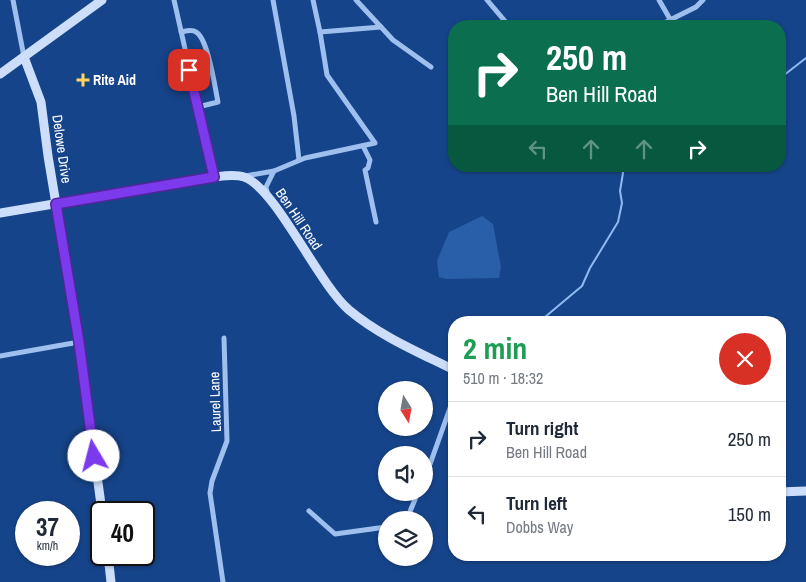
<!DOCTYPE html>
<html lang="en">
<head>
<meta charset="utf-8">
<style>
	:root { --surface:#fff; --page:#f6f6f7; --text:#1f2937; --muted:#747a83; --line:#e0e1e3 }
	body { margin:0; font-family:"Archivo Narrow",sans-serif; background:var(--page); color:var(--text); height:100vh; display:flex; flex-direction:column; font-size:19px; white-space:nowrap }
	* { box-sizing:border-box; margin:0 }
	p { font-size:16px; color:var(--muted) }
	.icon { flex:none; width:28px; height:28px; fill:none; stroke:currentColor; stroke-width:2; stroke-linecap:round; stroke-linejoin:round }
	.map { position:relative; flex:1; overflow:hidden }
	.details { position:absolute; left:448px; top:316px; width:338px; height:245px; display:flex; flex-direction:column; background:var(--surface); border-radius:20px; box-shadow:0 1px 4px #0004 }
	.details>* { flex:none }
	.guide { position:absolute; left:448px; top:20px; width:338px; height:152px; border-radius:20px; box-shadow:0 1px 4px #0004; background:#0b6e4f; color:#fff; overflow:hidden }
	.needle { width:32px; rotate:169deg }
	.buttons { position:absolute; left:378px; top:381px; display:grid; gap:10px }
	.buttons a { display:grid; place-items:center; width:55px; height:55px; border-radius:50%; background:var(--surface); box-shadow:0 1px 4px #0004; font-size:25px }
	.speed { position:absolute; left:15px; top:501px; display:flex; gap:10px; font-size:25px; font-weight:700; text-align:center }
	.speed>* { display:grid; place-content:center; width:65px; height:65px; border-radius:50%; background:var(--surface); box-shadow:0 1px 4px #0004; line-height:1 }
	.speed small { font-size:12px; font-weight:400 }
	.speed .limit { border:2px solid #111; border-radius:8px; background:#fff; color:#111 }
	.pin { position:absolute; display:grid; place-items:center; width:42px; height:42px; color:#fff; margin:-21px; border-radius:10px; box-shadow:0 2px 8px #0006 }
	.me { position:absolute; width:55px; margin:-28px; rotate:352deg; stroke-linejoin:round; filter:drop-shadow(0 0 4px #0008) }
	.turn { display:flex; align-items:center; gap:18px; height:105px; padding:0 15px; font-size:22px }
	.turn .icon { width:65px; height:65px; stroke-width:2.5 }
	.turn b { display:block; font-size:35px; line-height:42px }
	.lanes { display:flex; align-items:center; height:48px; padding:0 15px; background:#0003; justify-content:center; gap:25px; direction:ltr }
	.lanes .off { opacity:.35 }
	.round { display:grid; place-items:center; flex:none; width:52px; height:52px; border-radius:26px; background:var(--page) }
	.head { display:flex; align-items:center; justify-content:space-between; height:85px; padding:0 15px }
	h1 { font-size:30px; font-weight:700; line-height:38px; color:#1e9e55 }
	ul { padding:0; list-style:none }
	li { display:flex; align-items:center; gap:15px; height:75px; padding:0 15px; border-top:1px solid var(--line) }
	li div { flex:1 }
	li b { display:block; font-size:19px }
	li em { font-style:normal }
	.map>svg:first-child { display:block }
	.green { fill:#295ea8 }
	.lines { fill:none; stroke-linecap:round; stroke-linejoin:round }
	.stream { stroke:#90baf1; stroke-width:2 }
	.street { stroke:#9ec0ef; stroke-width:5 }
	.secondary { stroke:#ccdefa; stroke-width:9 }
	.route-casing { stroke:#51269a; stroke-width:12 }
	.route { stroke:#7c3aed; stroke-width:9 }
	.poi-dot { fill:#ffd65c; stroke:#16448a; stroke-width:2 }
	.labels { text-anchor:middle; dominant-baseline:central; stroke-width:4; stroke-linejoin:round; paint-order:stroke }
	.poi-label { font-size:14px; font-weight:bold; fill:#fff; stroke:#16448a; text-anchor:start }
	.street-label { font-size:14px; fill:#fff; stroke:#16448a }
</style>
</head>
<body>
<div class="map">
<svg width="806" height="582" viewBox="0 0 806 582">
	<rect width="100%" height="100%" fill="#16448a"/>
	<path class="green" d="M 482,216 L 493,224 L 501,267 L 499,278 L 447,279 L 439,277 L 437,261 L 449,232 Z"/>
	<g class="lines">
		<g class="stream">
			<path d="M 779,79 L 806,58"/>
			<path d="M 539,322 L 582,286 L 590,268 L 618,222 L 622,203 L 620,191 L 623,173 L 621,166"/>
		</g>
		<g class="street">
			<path d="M 13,0 L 24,57"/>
			<path d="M 174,0 L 214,177"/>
			<path d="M 273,0 L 294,116 L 299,160"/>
			<path d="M 313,0 L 320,32 L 381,27"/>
			<path d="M 356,0 L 393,40 L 431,67"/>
			<path d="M 487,0 L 509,26"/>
			<path d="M 659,0 L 674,26"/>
			<path d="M 658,26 L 696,7 L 703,0"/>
			<path d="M 181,32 C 186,31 192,29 196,32 C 208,38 215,88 218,102 L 198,107"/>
			<path d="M 363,146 L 370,160 L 368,168 L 365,170 L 376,222"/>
			<path d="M 274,171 L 305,158 L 375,143 L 327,75 L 320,32"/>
			<path d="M 245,176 L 274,171 L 266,187 L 268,196"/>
			<path d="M 0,356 L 79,342"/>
			<path d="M 424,481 L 454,397"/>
			<path d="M 309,511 L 335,534 L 386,527"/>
			<path d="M 403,520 L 409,514 L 418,492"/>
			<path d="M 223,582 L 210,493 L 212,481 L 227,441 L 224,338"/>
		</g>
		<g class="secondary">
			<path d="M 24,57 L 41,102 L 48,156 L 79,342 L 102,512"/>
			<path d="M 0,74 L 102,0"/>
			<path d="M 0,213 L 214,177 C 223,176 235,174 244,177 C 276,188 317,282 349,310 C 380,336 418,352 454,370"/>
			<path d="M 779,492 L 806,491"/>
			<path d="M 108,555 L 111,582"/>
		</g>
	</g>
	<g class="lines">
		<g class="route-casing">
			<path id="route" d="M 94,456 L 79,342 L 56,204 L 214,177 L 189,70"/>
		</g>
		<use href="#route" class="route"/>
	</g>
	<path class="poi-dot" d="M80.5 72.5h5v5h5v5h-5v5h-5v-5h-5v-5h5z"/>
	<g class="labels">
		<g class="poi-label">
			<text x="93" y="80">Rite Aid</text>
		</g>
		<g class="street-label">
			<text transform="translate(62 149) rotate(82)">Delowe Drive</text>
			<text transform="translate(299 219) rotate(56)">Ben Hill Road</text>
			<text transform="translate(215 402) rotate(-92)">Laurel Lane</text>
		</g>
	</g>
</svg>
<div class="buttons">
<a><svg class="needle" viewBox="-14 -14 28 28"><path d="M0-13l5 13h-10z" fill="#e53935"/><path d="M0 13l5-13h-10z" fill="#747a83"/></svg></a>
<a><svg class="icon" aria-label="sound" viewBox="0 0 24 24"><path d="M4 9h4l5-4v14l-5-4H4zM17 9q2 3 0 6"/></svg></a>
<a><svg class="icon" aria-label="layers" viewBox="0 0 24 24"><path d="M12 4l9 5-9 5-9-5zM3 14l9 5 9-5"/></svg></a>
</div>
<div class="speed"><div>37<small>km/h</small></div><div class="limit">40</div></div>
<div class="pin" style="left:189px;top:70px;background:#d93025"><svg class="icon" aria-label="arrive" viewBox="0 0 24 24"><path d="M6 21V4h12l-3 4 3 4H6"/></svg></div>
<svg class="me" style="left:94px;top:456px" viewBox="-20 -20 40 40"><circle r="19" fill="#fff"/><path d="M0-13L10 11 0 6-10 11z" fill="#7c3aed"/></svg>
<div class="guide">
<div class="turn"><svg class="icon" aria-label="right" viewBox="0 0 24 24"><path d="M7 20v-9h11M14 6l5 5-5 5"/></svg><div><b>250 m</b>Ben Hill Road</div></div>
<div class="lanes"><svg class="icon off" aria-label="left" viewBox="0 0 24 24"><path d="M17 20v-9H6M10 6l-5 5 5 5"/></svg><svg class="icon off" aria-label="ahead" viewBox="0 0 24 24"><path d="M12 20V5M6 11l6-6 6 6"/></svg><svg class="icon off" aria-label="ahead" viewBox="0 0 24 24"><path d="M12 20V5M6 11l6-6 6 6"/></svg><svg class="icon" aria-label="right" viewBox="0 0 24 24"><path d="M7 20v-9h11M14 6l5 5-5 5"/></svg></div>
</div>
<section class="details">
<div class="head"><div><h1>2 min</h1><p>510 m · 18:32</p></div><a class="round" style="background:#d93025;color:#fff"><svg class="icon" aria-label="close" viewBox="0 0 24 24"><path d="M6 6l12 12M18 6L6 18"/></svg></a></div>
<ul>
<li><svg class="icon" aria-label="right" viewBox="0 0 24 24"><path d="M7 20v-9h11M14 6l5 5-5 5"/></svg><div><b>Turn right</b><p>Ben Hill Road</p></div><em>250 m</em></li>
<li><svg class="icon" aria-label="left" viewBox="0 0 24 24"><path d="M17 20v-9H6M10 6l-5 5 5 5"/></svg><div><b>Turn left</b><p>Dobbs Way</p></div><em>150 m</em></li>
</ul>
</section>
</div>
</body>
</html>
